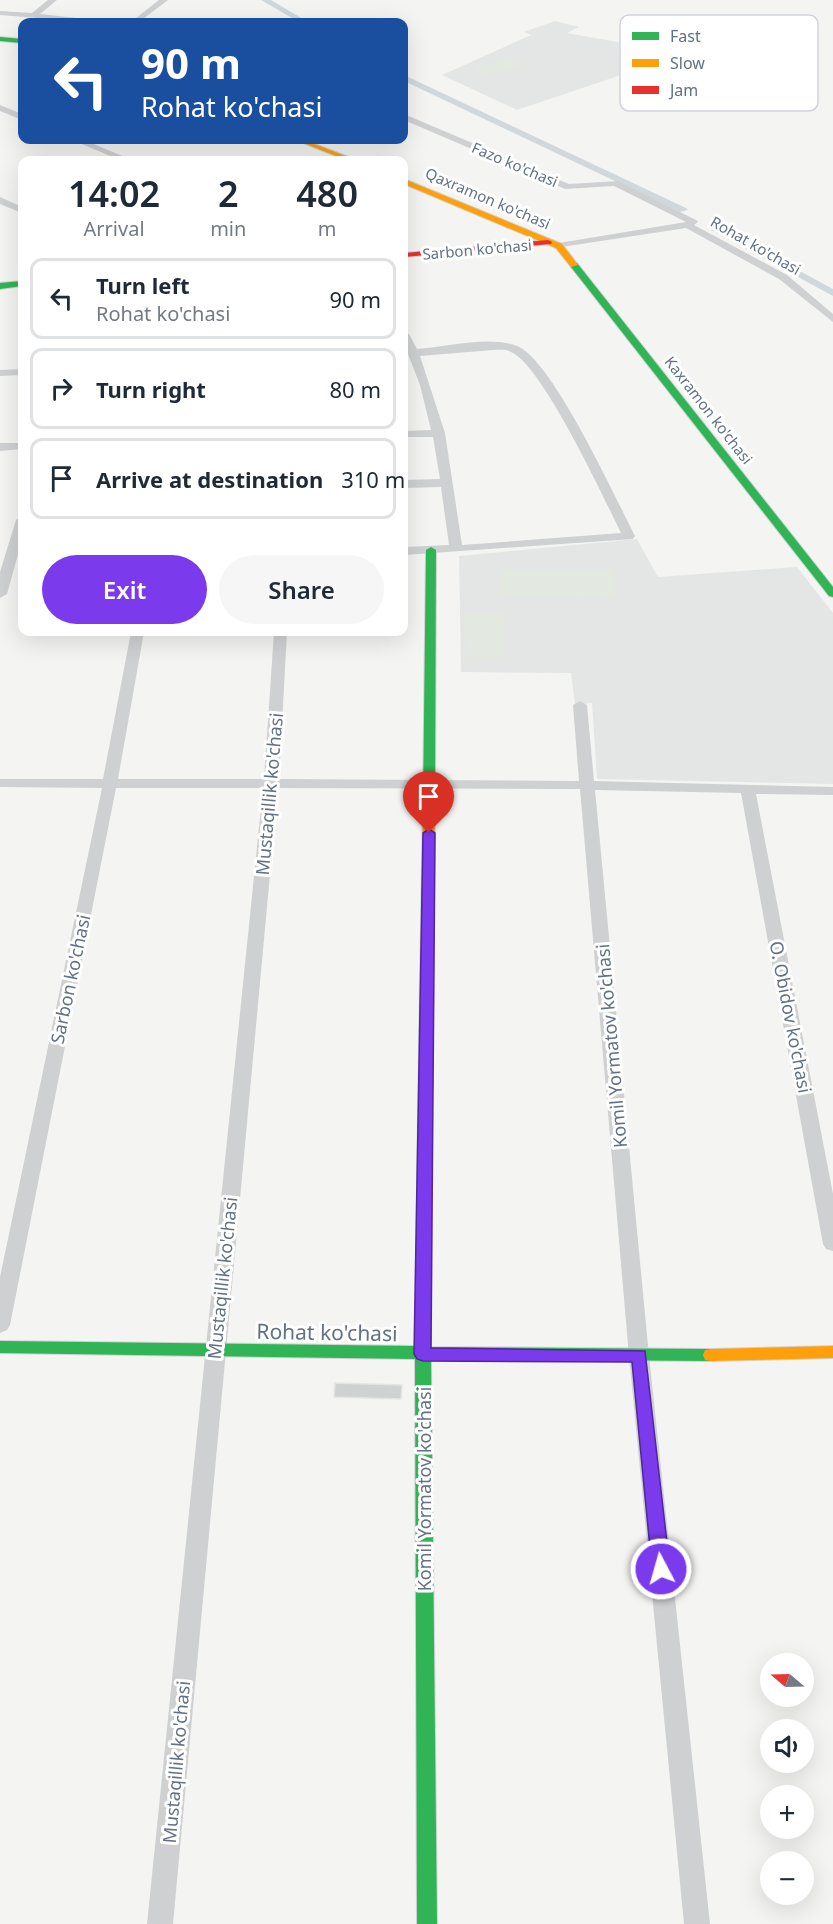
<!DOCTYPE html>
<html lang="en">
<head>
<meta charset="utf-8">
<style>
	:root { --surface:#fff; --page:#f6f6f7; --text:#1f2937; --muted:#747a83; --line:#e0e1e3; --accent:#7c3aed }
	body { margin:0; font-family:"Noto Sans",sans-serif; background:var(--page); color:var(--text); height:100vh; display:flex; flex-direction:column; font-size:22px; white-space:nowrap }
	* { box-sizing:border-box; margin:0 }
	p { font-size:20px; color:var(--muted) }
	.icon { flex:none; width:33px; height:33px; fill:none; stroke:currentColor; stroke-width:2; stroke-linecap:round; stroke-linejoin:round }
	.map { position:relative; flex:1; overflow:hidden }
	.details { position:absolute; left:18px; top:156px; width:390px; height:480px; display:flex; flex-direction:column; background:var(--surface); border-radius:12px; box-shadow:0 6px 24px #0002 }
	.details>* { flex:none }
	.hud { position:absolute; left:18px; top:18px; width:390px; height:126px; border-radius:12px; box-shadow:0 6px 24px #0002; background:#1a4fa0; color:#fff; overflow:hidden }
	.needle { width:39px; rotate:289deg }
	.tools { position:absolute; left:760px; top:1653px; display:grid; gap:12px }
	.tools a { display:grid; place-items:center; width:54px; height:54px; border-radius:50%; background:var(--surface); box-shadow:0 6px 24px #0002; font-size:30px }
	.pin { position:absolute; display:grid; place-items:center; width:51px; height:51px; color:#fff; margin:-62px -26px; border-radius:50% 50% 50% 0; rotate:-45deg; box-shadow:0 0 6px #0007 }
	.pin .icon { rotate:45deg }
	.me { position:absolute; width:66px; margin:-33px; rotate:354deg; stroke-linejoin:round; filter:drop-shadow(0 0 4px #0008) }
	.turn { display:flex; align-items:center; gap:21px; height:126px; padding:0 24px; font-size:27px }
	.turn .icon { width:78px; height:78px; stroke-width:2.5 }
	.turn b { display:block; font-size:42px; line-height:51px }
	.eta { display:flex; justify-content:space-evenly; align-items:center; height:102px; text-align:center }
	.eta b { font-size:36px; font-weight:600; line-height:42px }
	.action { display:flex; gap:12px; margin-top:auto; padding:12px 24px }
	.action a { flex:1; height:69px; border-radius:36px; background:var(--accent); color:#fff; font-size:24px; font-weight:600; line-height:69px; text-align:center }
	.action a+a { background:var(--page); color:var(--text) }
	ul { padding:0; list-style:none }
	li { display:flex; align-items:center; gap:18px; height:81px; margin:0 12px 9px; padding:0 12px; border:3px solid var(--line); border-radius:12px }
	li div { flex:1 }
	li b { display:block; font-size:22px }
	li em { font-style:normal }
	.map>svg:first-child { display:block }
	.built { fill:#e4e6e5 }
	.green { fill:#e3e8e0 }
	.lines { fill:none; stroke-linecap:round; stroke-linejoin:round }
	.canal { fill:#d1d8dc; fill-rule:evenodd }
	.building { fill:#d0d2d2; stroke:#e4e4e2; stroke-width:1.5 }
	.fast-casing { stroke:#d0d2d3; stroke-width:2 }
	.slow-casing { stroke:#d0d2d3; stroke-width:2 }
	.jam-casing { stroke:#d0d2d3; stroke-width:2 }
	.street { fill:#cfd0d1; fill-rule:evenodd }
	.fast { fill:#30b455; fill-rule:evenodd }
	.slow { fill:#ff9f0a; fill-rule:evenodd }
	.jam { fill:#e5322d; fill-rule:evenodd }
	.route { fill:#7c3aed; stroke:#51269a; stroke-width:1.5 }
	.labels { text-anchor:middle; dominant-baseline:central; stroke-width:6; stroke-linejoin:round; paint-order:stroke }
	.far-street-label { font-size:15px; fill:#627185; stroke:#fff }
	.street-label { font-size:18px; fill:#627185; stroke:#fff }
	.near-street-label { font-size:21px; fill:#627185; stroke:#fff }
	.key { fill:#fff; stroke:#d0d4da; stroke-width:1.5 }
	.key-label { font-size:16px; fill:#627185 }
</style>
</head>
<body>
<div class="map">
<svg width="833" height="1924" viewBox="0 0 833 1924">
	<rect width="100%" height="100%" fill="#f4f5f2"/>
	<g class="built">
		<path d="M 555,21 L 579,27 L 567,33 L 668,51 L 695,60 L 640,79 L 624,74 L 517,110 L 442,75 L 531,35 L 524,32 Z"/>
		<path d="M 637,539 L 658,577 L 797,567 L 833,613 L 833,784 L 597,779 L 592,703 L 575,705 L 571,673 L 461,672 L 459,556 Z"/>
	</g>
	<g class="green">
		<path d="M 507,58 L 524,64 L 488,75 L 471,69 Z"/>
		<path d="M 500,570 L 613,570 L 615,597 L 500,596 Z"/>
		<path d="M 464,614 L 503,614 L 505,657 L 465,657 Z"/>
	</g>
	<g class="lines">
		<g class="canal">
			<path d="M 261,0 L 271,0 L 308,22 L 299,22 Z"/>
			<path d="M 404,75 L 686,208 L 688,210 L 680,212 L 404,81 Z"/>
			<path d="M 711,226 L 717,226 L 833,289 L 833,296 L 711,230 Z"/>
		</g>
	</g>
	<path class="building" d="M 335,1383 L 402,1385 L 401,1399 L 334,1397 Z"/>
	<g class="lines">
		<g class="fast-casing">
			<g id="fast">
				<path d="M 0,37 L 22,39 L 22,43 L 0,41 Z"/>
				<path d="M 571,263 L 577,263 L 833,587 L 833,597 L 829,596 L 571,267 Z"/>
				<path d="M 22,281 L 22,286 L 0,289 L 0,283 Z"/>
				<path d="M 431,547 L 436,550 L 435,801 L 429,805 L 423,801 L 426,550 Z"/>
				<path d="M 425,1111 L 430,1112 L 432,1116 L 431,1347 L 711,1349 L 717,1350 L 719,1355 L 717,1360 L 711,1361 L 431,1359 L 437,1924 L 417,1924 L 415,1359 L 0,1353 L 0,1341 L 415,1346 L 418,1116 L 420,1112 Z"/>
			</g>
		</g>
		<g class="slow-casing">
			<g id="slow">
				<path d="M 296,140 L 304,140 L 356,160 L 346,160 Z"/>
				<path d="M 404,179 L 562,244 L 578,265 L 571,267 L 556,248 L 404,184 Z"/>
				<path d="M 429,797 L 435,801 L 432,1116 L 430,1120 L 420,1120 L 418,1116 L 423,801 Z"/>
				<path d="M 833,1346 L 833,1358 L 711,1361 L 705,1360 L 703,1355 L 705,1350 L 711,1349 Z"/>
			</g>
		</g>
		<g class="jam-casing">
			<path id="jam" d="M 548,240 L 552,242 L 551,244 L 404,257 L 404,253 Z"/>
		</g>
		<g class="street">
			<path d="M 48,0 L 57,0 L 40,14 L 113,22 L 86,22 L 0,15 L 0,11 L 32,13 Z"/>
			<path d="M 159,0 L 168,0 L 139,22 L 131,22 Z"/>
			<path d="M 0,105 L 22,114 L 22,120 L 0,111 Z"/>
			<path d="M 404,114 L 569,184 L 618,181 L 696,220 L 698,222 L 694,225 L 787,275 L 833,314 L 833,322 L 779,279 L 686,228 L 555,248 L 555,244 L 559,243 L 686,222 L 614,186 L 565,189 L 404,120 Z"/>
			<path d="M 72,140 L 84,140 L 132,160 L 120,160 Z"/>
			<path d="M 0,197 L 22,207 L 22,213 L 0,204 Z"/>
			<path d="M 404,331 L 409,334 L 417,349 C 447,347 488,335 517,346 C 552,359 616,499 635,536 L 633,539 L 404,555 L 404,547 L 449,545 L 441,487 L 404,488 L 404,480 L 440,479 L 433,437 L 404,437 L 404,431 L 431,430 L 420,385 L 404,344 ZM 493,350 C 499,350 506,349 511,352 C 542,365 604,498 621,533 L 462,545 L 445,433 L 420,356 Z"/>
			<path d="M 22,369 L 22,375 L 0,376 L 0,370 Z"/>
			<path d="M 0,443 L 22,443 L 22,449 L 0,451 Z"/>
			<path d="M 22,516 L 22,540 L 7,594 L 0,598 L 0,572 L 16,520 Z"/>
			<path d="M 131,632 L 144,632 L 118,779 L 264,779 L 274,632 L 287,632 L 279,779 L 579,781 L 573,705 L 580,701 L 587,705 L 594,781 L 833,787 L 833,795 L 756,794 L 833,1194 L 833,1251 L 826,1249 L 823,1244 L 741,793 L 595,790 L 649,1356 L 710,1924 L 684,1924 L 629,1356 L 580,789 L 278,788 L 173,1924 L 147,1924 L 263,788 L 116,788 L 10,1325 L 7,1330 L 0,1333 L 0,1277 L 102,788 L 0,787 L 0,779 L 103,779 Z"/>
		</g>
		<use href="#fast" class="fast"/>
		<use href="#slow" class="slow"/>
		<use href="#jam" class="jam"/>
	</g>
	<path class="route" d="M 429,829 L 435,833 L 431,1348 L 645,1351 L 670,1569 L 668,1574 L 661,1577 L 655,1574 L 652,1569 L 632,1362 L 423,1361 L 417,1359 L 414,1354 L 423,833 Z"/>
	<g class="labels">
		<g class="far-street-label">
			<text transform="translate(515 164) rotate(23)">Fazo ko'chasi</text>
			<text transform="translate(488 198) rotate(23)">Qaxramon ko'chasi</text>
			<text transform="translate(756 245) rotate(30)">Rohat ko'chasi</text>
			<text transform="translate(477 249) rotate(-5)">Sarbon ko'chasi</text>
			<text transform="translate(709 410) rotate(52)">Kaxramon ko'chasi</text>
		</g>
		<g class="street-label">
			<text transform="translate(269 794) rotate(-85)">Mustaqillik ko'chasi</text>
			<text transform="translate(70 979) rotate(-78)">Sarbon ko'chasi</text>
			<text transform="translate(791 1017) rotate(79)">O. Obidov ko'chasi</text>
			<text transform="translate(611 1046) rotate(-95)">Komil Yormatov ko'chasi</text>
			<text transform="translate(222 1278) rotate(-84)">Mustaqillik ko'chasi</text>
			<text transform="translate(424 1489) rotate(-90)">Komil Yormatov ko'chasi</text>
			<text transform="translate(176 1762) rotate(-85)">Mustaqillik ko'chasi</text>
		</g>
		<g class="near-street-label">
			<text transform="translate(327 1332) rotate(1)">Rohat ko'chasi</text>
		</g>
	</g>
	<rect x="620" y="15" width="198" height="96" rx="9" class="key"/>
	<rect x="632" y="32" width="27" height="8" fill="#30b455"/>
	<rect x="632" y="59" width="27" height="8" fill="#ff9f0a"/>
	<rect x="632" y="86" width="27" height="8" fill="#e5322d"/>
	<g class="key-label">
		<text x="670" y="42">Fast</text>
		<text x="670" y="69">Slow</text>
		<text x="670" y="96">Jam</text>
	</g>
</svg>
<div class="tools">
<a><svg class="needle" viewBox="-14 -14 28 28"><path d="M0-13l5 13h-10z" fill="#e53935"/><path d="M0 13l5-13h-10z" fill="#747a83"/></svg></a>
<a><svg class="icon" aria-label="sound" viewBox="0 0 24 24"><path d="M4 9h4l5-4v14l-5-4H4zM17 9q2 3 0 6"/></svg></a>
<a>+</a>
<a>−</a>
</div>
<div class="pin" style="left:429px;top:833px;background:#d93025"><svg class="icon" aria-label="arrive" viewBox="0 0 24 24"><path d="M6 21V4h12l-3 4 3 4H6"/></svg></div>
<svg class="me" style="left:661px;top:1569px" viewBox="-20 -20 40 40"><circle r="17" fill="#7c3aed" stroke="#fff" stroke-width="3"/><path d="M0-11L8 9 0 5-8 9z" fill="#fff"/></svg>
<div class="hud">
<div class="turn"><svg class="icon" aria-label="left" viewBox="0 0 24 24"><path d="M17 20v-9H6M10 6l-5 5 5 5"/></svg><div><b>90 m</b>Rohat ko'chasi</div></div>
</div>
<section class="details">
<div class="eta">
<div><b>14:02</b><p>Arrival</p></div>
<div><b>2</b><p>min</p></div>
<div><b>480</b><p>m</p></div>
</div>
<ul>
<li><svg class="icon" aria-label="left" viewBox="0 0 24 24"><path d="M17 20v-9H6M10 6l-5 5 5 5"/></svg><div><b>Turn left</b><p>Rohat ko'chasi</p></div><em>90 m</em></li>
<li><svg class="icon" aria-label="right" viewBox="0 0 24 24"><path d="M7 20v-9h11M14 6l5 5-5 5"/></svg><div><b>Turn right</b></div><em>80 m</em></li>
<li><svg class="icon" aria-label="arrive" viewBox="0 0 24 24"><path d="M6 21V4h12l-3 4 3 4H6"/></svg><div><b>Arrive at destination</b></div><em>310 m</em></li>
</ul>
<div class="action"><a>Exit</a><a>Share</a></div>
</section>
</div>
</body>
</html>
